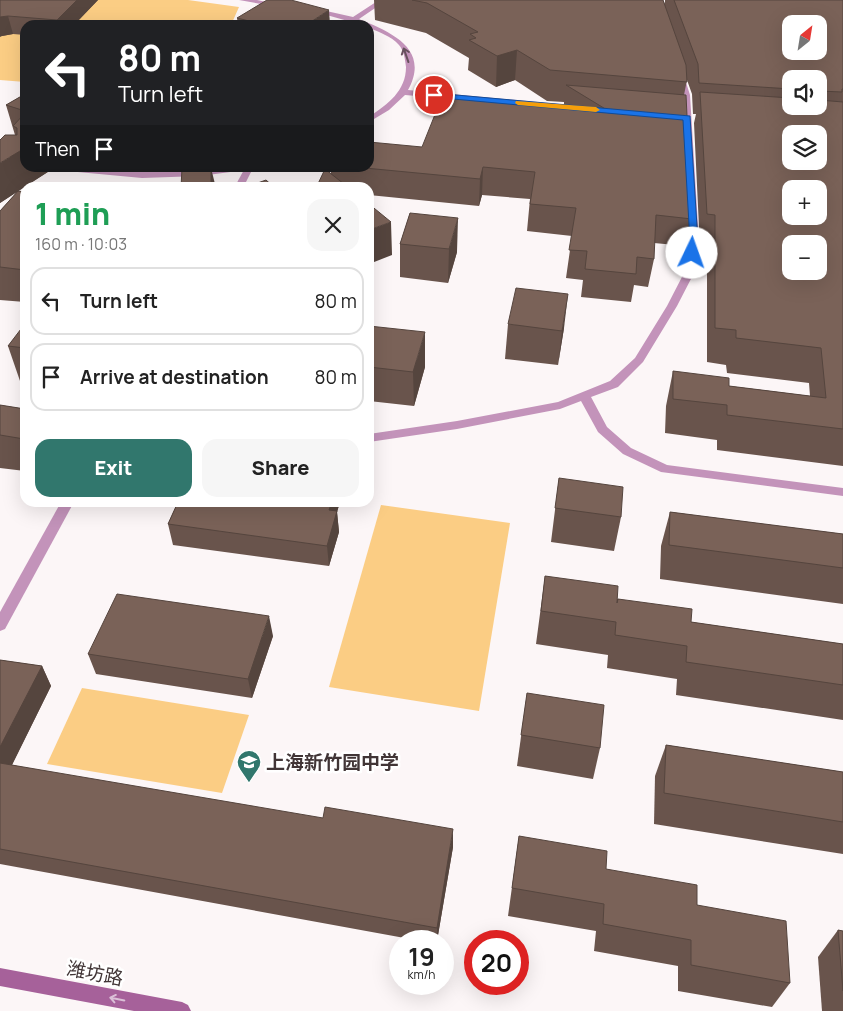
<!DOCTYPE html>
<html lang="en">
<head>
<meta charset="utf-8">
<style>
	:root { --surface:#fff; --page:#f6f6f6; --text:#222; --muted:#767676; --line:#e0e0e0; --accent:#31776d }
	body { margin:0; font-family:Manrope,"Noto Sans SC",sans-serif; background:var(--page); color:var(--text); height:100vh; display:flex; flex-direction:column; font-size:19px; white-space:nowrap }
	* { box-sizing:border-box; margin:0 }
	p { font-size:16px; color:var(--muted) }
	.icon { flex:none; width:28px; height:28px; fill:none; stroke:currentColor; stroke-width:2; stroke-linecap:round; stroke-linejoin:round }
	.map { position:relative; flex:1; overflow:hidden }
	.sheet { position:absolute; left:20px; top:182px; width:354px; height:325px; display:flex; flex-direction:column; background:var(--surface); border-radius:15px; box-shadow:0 5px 20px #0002 }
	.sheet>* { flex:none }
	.top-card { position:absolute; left:20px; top:20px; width:354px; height:152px; border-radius:15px; box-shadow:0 5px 20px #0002; background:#202124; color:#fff; overflow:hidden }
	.needle { width:32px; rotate:30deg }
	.buttons { position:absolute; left:782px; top:15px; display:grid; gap:10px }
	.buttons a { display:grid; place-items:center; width:45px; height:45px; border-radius:10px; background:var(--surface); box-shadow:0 5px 20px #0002; font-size:25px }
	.speed { position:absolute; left:389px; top:930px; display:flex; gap:10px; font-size:25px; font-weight:700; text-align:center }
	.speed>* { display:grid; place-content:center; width:65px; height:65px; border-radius:50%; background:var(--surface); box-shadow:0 5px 20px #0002; line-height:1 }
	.speed small { font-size:12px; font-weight:400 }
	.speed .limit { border:8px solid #d22; background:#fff; color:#111 }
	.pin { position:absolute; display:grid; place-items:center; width:42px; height:42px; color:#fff; margin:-21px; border:2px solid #fff; border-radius:50%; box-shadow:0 1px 5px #0007 }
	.me { position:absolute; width:55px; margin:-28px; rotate:3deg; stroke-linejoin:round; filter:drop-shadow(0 0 4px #0008) }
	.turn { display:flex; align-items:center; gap:18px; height:105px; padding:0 15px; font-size:22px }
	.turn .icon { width:65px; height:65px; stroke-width:2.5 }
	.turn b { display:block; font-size:35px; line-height:42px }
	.then { display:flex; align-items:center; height:48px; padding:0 15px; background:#0003; gap:10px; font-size:19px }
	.round { display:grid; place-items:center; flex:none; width:52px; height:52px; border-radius:15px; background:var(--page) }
	.head { display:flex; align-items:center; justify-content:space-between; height:85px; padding:0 15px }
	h1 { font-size:30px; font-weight:800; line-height:38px; color:#1e9e55 }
	.button { display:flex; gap:10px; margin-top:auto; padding:10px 15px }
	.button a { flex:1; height:58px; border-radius:15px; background:var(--accent); color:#fff; font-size:20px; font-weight:800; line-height:58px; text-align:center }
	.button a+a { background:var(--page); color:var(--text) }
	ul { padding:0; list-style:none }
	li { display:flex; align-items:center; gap:15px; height:68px; margin:0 10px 8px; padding:0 5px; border:2px solid var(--line); border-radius:15px }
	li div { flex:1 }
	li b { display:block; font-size:19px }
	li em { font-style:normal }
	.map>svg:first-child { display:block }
	.green { fill:#fbcd84 }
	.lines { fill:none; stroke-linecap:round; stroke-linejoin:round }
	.lane { fill:#c393ba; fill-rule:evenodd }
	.secondary { fill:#a6619a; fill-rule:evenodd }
	.wall { fill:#69544c; fill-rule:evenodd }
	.shaded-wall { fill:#55453e }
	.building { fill:#7a6258; stroke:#55453e; fill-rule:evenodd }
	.oneway { stroke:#68515e }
	.oneway2 { stroke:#dbc0d7 }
	.route { fill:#1a73e8; stroke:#114b97 }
	.slow { fill:#f59e0b }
	.labels { text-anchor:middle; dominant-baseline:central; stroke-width:5; stroke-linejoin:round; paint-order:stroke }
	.near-poi-label { font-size:19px; font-weight:bold; fill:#413536; stroke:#fff; text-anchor:start }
	.near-street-label { font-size:19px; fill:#413536; stroke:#fff }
</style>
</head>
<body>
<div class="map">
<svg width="843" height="1011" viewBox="0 0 843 1011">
	<rect width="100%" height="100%" fill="#fcf6f7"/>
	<g class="green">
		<path d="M 0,0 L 188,0 L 239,7 L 231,25 L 25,25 L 25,82 L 0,80 Z"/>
		<path d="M 381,505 L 510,523 L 479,711 L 329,687 Z"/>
		<path d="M 82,688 L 249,715 L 222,793 L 47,764 Z"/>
	</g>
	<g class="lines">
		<g class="lane">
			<path d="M 239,0 L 257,0 L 281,5 L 278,7 Z"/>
			<path d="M 379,0 L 387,0 L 359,19 C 390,32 431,48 408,90 L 581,106 L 585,108 L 581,110 L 405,95 L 389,110 L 369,122 L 369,117 C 388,104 406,91 406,67 C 405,59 404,51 399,45 C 391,36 379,32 369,28 L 369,25 L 362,25 L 309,10 L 313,8 L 353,17 Z"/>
			<path d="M 677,74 L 684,76 L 690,95 L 699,242 L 693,275 L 677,306 L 643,362 L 618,387 L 591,397 L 607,427 L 631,448 L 667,465 L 843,488 L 843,496 L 661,472 L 623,454 L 598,432 L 581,401 L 560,409 L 457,429 L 369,442 L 369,434 L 457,421 L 558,402 L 610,381 L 635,358 L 667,306 L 683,275 L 689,242 L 682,95 Z"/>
			<path d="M 63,168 L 90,168 L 142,172 L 242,168 L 238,171 L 200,176 L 142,178 L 67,171 Z"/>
			<path d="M 245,168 L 253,168 L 243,188 L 234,188 Z"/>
			<path d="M 61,502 L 74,502 L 5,629 L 0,631 L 0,612 Z"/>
		</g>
		<path class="secondary" d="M 0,968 L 182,1002 L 188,1005 L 191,1011 L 134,1011 L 0,986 Z"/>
	</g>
	<g class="wall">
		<path d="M 0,0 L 98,0 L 74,25 L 25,25 L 25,35 L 13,34 L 2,36 Z"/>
		<path d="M 374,0 L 663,0 L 665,4 L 665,0 L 843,0 L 843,466 L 717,450 L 717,440 L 665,433 L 666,406 L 673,371 L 729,386 L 810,396 L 809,383 L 727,373 L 726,365 L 707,362 L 707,248 L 700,248 L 694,123 L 696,114 L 693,114 L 692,94 L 687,80 L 684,95 L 692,219 L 686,246 L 654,243 L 654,259 L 648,287 L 634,285 L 631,302 L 581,297 L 583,280 L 566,278 L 572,236 L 527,231 L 530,199 L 482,195 L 479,206 L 369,195 L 369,188 L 316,188 L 331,173 L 331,168 L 369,168 L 422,147 L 564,108 L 564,102 L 547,101 L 515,80 L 496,87 L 468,70 L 469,58 L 426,33 L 375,20 ZM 791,79 L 819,79 L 819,106 L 791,106 Z"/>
		<path d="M 237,18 L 330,25 L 238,25 Z"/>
		<path d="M 25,94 L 25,168 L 54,168 L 18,191 L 25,192 L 25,302 L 0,300 L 0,211 L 18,191 L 0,203 L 15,135 L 6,105 Z"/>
		<path d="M 410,213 L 457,252 L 448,283 L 400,277 L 400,244 Z"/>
		<path d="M 508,324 L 564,328 L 558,365 L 505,359 Z"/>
		<path d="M 25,325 L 25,381 L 20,381 L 8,346 Z"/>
		<path d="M 369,326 L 425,367 L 414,406 L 369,401 Z"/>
		<path d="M 0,405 L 25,409 L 25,471 L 0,468 Z"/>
		<path d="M 559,478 L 621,517 L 614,551 L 551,542 Z"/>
		<path d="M 178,502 L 340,502 L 337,512 L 339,532 L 329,566 L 173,545 L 168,524 Z"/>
		<path d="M 670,512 L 843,534 L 843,604 L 660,579 L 661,546 Z"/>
		<path d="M 545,576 L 691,622 L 843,644 L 843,720 L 676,695 L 677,679 L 607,668 L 608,655 L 536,644 Z"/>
		<path d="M 273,636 L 252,698 L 96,674 L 88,654 Z"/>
		<path d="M 0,660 L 42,666 L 51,686 L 12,765 L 453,847 L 437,941 L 421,941 L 0,864 Z"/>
		<path d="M 527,693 L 600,748 L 593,779 L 517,766 Z"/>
		<path d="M 666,745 L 843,772 L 843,854 L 654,824 L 655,776 Z"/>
		<path d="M 519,836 L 697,905 L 790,983 L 772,1007 L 678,991 L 678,966 L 594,951 L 596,931 L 508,916 Z"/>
		<path d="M 838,930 L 843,931 L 843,1011 L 822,1011 L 818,957 Z"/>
	</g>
	<g class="shaded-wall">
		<path d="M 77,0 L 98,0 L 74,25 L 58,25 L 57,20 Z"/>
		<path d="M 329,10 L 330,25 L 306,25 Z"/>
		<path d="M 8,16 L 13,34 L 2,36 L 0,37 L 0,17 Z"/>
		<path d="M 517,50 L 515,80 L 496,87 L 497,56 Z"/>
		<path d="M 25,148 L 25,168 L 54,168 L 0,203 L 0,163 Z"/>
		<path d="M 483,167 L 482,195 L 479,206 L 480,179 Z"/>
		<path d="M 211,168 L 215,184 L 215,188 L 211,188 Z"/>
		<path d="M 458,218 L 457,252 L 448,283 L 449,249 Z"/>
		<path d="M 391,222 L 392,255 L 369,264 L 369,230 Z"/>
		<path d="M 568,294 L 564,328 L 558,365 L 562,331 Z"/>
		<path d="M 425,332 L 425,367 L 414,406 L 413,372 Z"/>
		<path d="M 332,502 L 340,502 L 337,512 L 339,532 L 329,566 L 327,546 L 329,510 Z"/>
		<path d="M 269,616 L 273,636 L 252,698 L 248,679 Z"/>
		<path d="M 42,666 L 51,686 L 4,781 L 0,774 L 0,747 Z"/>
		<path d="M 453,829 L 453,847 L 437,941 L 437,928 Z"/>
	</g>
	<g class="building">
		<path d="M 0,0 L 77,0 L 57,20 L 8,16 L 0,17 Z"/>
		<path d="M 267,0 L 291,0 L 329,10 L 306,25 L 265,25 L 237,18 Z"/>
		<path d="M 412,0 L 663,0 L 686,65 L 687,82 L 550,70 L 517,50 L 497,56 L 469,40 L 476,38 L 470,34 L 478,32 L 427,3 Z"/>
		<path d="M 674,0 L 843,0 L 843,89 L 842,89 L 842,92 L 819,91 L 819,79 L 791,79 L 791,89 L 699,83 L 698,64 ZM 791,24 L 819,24 L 819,51 L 791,51 Z"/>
		<path d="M 566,85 L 686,95 L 692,219 L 656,215 L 654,259 L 637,257 L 636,274 L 585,269 L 587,251 L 569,250 L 576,208 L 530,204 L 535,172 L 483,167 L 480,179 L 365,168 L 369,168 L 369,142 L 422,147 L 442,97 L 612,113 Z"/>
		<path d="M 700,92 L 791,98 L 791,106 L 819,106 L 819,100 L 843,102 L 843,429 L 727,415 L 727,405 L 673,399 L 673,371 L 729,378 L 729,386 L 826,398 L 821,348 L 736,338 L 736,330 L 715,328 L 715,215 L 707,214 ZM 791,134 L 819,134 L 819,161 L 791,161 ZM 791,189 L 819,189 L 819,216 L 791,216 ZM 791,244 L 819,244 L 819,271 L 791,271 Z"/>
		<path d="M 25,94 L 25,111 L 6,105 Z"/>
		<path d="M 25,113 L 25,148 L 0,163 L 0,140 L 5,135 L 17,135 L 17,128 L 13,126 Z"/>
		<path d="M 182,168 L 211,168 L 211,188 L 181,188 Z"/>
		<path d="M 325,169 L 349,188 L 316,188 Z"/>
		<path d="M 266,180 L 275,188 L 244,188 Z"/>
		<path d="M 18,191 L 25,192 L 25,270 L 0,267 L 0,211 Z"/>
		<path d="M 369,204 L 391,222 L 369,230 Z"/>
		<path d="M 410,213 L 458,218 L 449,249 L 400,244 Z"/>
		<path d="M 516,288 L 568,294 L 562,331 L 508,324 Z"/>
		<path d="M 24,325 L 25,325 L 25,348 L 8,346 Z"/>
		<path d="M 369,326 L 425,332 L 413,372 L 369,367 L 369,334 L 371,327 L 369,328 Z"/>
		<path d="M 0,405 L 25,409 L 24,439 L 0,435 Z"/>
		<path d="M 559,478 L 623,487 L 621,517 L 555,508 Z"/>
		<path d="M 178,502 L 332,502 L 329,510 L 337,511 L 327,546 L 168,524 Z"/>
		<path d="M 670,512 L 843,534 L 843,568 L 669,545 Z"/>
		<path d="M 545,576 L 618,586 L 617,603 L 618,599 L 692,609 L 691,622 L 843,644 L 843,685 L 686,662 L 687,646 L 615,635 L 616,622 L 541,611 Z"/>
		<path d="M 117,594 L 269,616 L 248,679 L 88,654 Z"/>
		<path d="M 0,660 L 42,666 L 0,747 Z"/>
		<path d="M 527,693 L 604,705 L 600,748 L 521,735 Z"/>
		<path d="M 666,745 L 843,772 L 843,822 L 664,793 Z"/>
		<path d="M 0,763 L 323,818 L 325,807 L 453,829 L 437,928 L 0,849 Z"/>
		<path d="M 519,836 L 607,851 L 606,869 L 697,885 L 697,905 L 786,921 L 790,983 L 691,965 L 691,940 L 603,924 L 604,904 L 512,888 Z"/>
		<path d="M 838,930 L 843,931 L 843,991 Z"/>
	</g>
	<defs><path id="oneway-shaft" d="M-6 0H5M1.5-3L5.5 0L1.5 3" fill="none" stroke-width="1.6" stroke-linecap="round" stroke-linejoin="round" transform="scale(1.25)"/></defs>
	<use class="oneway" href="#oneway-shaft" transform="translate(406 55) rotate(-109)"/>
	<use class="oneway2" href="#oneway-shaft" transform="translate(117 999) rotate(-169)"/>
	<path class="route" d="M 434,93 L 690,116 L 698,242 L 696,253 L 692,256 L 688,253 L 690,242 L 683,120 L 431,97 L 431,94 Z"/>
	<path class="slow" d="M 516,101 L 596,107 L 600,110 L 596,112 L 518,105 L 515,103 Z"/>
	<defs>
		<g id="school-pin" transform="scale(1.25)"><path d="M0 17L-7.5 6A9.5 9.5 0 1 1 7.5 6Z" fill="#31776d" stroke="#fff"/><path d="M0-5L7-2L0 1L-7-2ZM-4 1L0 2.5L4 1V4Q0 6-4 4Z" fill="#fff"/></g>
	</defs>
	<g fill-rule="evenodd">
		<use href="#school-pin" x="249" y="762"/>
	</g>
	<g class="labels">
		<g class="near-poi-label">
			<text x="266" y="762">上海新竹园中学</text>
		</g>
		<g class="near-street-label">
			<text transform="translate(95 973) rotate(11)">潍坊路</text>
		</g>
	</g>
</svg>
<div class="buttons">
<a><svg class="needle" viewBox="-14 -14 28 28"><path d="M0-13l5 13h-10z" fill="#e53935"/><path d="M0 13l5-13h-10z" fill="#767676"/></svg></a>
<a><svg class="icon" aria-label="sound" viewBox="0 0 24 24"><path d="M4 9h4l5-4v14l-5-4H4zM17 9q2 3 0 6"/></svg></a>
<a><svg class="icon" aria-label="layers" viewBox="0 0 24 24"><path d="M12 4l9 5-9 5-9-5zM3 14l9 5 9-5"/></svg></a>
<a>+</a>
<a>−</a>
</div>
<div class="speed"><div>19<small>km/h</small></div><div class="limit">20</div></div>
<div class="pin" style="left:434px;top:95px;background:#d93025"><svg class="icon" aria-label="arrive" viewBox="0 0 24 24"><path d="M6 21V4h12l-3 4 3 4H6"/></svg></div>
<svg class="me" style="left:692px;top:253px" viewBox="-20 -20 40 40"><circle r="19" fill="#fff"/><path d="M0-13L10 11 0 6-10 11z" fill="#1a73e8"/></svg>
<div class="top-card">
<div class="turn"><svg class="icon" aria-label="left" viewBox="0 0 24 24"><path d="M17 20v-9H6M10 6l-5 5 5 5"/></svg><div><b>80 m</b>Turn left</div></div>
<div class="then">Then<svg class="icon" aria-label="arrive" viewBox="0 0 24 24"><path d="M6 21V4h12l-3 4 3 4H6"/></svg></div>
</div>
<section class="sheet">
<div class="head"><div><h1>1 min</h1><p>160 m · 10:03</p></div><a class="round"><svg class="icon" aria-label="close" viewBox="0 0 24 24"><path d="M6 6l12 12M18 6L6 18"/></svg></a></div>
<ul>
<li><svg class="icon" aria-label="left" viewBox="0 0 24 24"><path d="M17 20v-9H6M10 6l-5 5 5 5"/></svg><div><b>Turn left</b></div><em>80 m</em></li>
<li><svg class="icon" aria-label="arrive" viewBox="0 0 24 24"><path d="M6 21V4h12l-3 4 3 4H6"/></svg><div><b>Arrive at destination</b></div><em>80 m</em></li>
</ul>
<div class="button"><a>Exit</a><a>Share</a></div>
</section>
</div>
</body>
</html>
